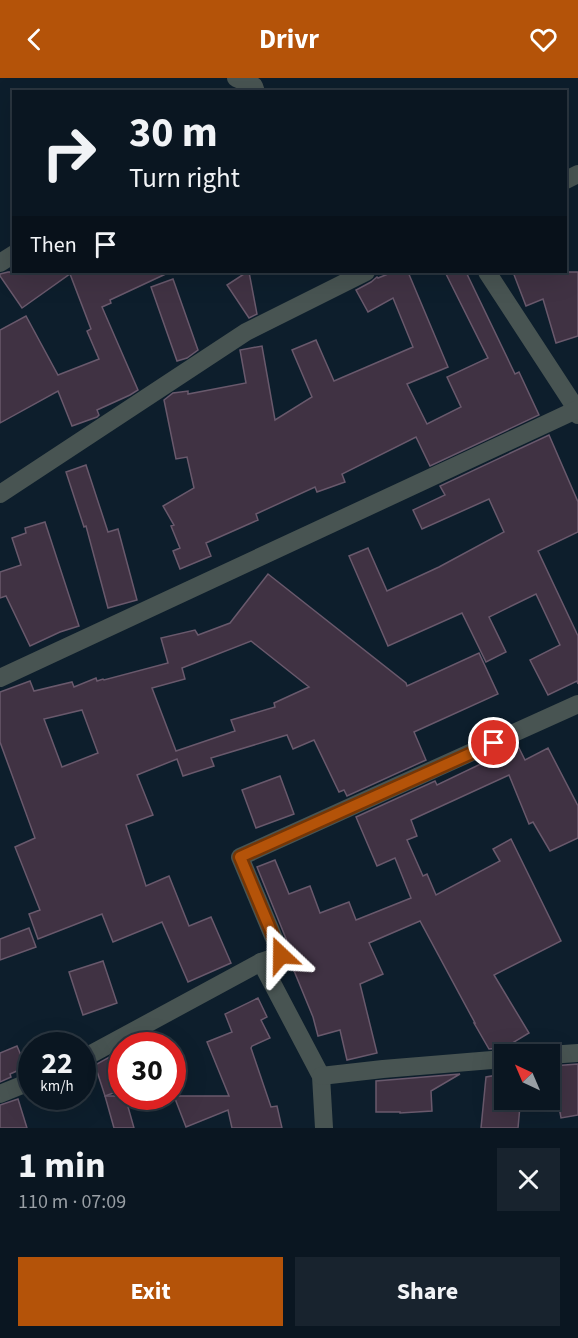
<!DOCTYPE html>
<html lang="en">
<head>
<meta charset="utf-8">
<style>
	:root { --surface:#0a1621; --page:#18232e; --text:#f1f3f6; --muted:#999fa5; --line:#2a353f; --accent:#b45309 }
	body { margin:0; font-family:"Source Sans 3",sans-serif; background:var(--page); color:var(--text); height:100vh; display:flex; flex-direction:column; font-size:22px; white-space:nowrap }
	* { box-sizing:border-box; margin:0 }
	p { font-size:20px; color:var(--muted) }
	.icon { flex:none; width:33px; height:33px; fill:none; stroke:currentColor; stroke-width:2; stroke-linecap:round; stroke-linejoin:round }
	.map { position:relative; height:1050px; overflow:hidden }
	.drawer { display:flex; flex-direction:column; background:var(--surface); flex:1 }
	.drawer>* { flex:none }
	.guide { position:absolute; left:12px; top:12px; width:555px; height:183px; border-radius:0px; box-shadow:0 6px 24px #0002,0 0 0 2px var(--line); background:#0a1621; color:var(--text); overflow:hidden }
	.needle { width:39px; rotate:316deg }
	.buttons { position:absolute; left:494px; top:966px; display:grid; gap:12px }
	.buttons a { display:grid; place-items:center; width:66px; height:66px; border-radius:0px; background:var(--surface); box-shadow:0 6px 24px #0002,0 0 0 2px var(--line); font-size:30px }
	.speed { position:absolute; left:18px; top:954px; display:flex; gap:12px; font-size:30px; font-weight:700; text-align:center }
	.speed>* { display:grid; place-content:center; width:78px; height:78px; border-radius:50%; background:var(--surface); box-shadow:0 6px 24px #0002,0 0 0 2px var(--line); line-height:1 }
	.speed small { font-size:15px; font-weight:400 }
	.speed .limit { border:9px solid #d22; background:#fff; color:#111 }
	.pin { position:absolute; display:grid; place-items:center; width:51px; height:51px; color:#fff; margin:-26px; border:3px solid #fff; border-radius:50%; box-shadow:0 2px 6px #0007 }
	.me { position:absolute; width:66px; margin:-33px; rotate:337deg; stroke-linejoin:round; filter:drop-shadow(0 0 4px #0008) }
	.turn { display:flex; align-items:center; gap:21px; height:126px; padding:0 18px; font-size:27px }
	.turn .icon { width:78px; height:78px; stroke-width:2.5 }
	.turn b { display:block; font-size:42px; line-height:51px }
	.then { display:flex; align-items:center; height:57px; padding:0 18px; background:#0003; gap:12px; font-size:22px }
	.round { display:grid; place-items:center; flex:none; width:63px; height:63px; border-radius:0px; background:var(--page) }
	.summary { display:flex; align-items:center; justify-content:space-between; height:102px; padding:0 18px }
	h1 { font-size:36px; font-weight:700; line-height:45px }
	.button { display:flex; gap:12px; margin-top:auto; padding:12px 18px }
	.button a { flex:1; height:69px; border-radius:0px; background:var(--accent); color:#fff; font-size:24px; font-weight:700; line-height:69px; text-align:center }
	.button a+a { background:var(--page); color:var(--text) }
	header { display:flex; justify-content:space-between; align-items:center; height:78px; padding:0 18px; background:var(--accent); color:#fff; font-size:27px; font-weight:700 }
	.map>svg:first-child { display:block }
	.building { fill:#403243; stroke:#69596c; stroke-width:1.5; fill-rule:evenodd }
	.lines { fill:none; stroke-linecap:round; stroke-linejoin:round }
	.minor { stroke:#485452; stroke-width:18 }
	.route-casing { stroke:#753606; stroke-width:15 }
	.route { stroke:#b45309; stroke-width:10 }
</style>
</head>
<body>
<header><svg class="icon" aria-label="back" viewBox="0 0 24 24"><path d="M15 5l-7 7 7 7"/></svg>Drivr<svg class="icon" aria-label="heart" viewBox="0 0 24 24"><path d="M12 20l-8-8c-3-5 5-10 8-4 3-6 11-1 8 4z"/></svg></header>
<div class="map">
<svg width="578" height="1050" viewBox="0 0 578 1050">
	<rect width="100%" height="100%" fill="#0d1e2c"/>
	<g class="building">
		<path d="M 8,194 L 170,194 L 110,222 L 111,225 L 102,229 L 138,312 L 130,317 L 97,332 L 99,337 L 97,339 L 72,348 L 58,313 L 0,345 L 0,252 L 26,238 L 58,297 L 99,281 L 87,253 L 91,251 L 70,196 L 22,230 L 0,198 L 0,196 Z"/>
		<path d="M 247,194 L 249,194 L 257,236 L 249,240 L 227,207 Z"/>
		<path d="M 393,194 L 408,194 L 448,289 L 407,306 L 427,346 L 461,329 L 447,299 L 488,280 L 445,194 L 466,194 L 515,296 L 519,294 L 539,337 L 430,388 L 416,359 L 342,396 L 345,404 L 317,414 L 315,409 L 256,436 L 258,442 L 206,465 L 211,478 L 180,491 L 173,473 L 180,470 L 171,448 L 174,447 L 163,428 L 194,410 L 187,379 L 176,381 L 164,322 L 173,315 L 188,313 L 188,316 L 246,305 L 240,272 L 262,268 L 275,342 L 312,319 L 292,272 L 316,262 L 334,303 L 413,269 L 393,220 L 368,234 L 356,212 L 371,204 L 377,199 L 378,200 Z"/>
		<path d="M 513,194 L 578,194 L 578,258 L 556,265 L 543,221 L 526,228 Z"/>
		<path d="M 173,201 L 198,272 L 187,280 L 177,283 L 151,209 Z"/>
		<path d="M 549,357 L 578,424 L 578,454 L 538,473 L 578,558 L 578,606 L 577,603 L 548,617 L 530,582 L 560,567 L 536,516 L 489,539 L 506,574 L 486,584 L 462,535 L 388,568 L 349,478 L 368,470 L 387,513 L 439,489 L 504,454 L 489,421 L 422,451 L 413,432 L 445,417 L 440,408 Z"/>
		<path d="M 86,387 L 108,454 L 118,451 L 137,522 L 108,530 L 86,448 L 84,449 L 66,394 Z"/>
		<path d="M 45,444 L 79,548 L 60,554 L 30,568 L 6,518 L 0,520 L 0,494 L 21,487 L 12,460 L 26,455 L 25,450 Z"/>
		<path d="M 268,496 L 406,605 L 407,608 L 479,575 L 498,616 L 414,654 L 426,682 L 347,718 L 344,712 L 339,714 L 314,662 L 293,671 L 287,657 L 211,680 L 214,688 L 183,698 L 177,681 L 137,697 L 153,737 L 126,747 L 146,808 L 169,798 L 189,848 L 211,839 L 231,885 L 188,904 L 162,844 L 113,864 L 102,836 L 38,861 L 29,836 L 40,832 L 15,769 L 35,760 L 0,664 L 0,614 L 30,603 L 34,613 L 72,604 L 74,609 L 96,600 L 97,603 L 103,601 L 104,602 L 168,585 L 161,560 L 195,552 L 198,557 L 230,545 ZM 251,563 L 309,609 L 274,625 L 275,629 L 231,642 L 235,653 L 176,673 L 152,610 L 185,601 L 182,590 ZM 82,632 L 98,675 L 62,689 L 44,641 Z"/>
		<path d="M 518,668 L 525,682 L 548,670 L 578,728 L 578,760 L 550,773 L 533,744 L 529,746 L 509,697 L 411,742 L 417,758 L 407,762 L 423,798 L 427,796 L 436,817 L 500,783 L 493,771 L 511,761 L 561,863 L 494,897 L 529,955 L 504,970 L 489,971 L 474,945 L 475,945 L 420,843 L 369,865 L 383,896 L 360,906 L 377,975 L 347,982 L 340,952 L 318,958 L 313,939 L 290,883 L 292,878 L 291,873 L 257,789 L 275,782 L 289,816 L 310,808 L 320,835 L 349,824 L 356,842 L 411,820 L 395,780 L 377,788 L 356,739 L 435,703 L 437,707 Z"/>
		<path d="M 280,698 L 294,736 L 256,750 L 242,712 Z"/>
		<path d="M 29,850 L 36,869 L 0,882 L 0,861 Z"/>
		<path d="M 103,883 L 117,925 L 83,937 L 69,894 Z"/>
		<path d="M 258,920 L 267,939 L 261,942 L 270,960 L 252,968 L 251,970 L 271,1029 L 277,1028 L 282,1050 L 232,1050 L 228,1032 L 186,1049 L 174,1018 L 229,1018 L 207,964 L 232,954 L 225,936 Z"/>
		<path d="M 17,968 L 26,989 L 10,996 L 11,999 L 0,1004 L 0,975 Z"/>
		<path d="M 113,977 L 122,1007 L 122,1012 L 105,1018 L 95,987 Z"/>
		<path d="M 578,986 L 578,1037 L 561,1040 L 552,988 Z"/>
		<path d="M 460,996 L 431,1013 L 432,1033 L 400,1035 L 400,1034 L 376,1034 L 376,1003 Z"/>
		<path d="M 504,996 L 504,1027 L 520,1028 L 518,1050 L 481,1050 L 486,999 Z"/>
		<path d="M 105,1018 L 125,1018 L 134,1050 L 114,1050 Z"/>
		<path d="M 18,1021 L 27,1050 L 0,1050 L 0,1027 Z"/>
	</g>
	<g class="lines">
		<g class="minor">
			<path d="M 236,0 L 254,8 L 256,14"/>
			<path d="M 566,102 L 578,96"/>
			<path d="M 0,185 L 14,176"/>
			<path d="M 487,194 L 577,332 L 578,337"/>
			<path d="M 0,416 L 246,254 L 366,194"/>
			<path d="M 0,600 L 578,331"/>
			<path d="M 261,884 L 321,998 L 324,1050"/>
			<path d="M 549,977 L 578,975"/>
			<path d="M 82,981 L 261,884 L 281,877 L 240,779 L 578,626"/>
			<path d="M 321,998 L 383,991 L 504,981"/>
			<path d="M 0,1016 L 32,1003"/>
		</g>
	</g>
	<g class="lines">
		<g class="route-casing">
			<path id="route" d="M 281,877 L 240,779 L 494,665"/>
		</g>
		<use href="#route" class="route"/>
	</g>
</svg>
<div class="buttons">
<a><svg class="needle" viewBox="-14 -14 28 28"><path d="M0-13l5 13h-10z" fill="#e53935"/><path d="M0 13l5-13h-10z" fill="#999fa5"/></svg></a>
</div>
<div class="speed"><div>22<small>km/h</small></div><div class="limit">30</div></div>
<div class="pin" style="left:494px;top:665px;background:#d93025"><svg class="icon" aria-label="arrive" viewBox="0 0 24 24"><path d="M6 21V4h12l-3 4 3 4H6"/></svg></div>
<svg class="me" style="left:281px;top:877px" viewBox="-20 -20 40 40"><path d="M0-17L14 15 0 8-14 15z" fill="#b45309" stroke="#fff" stroke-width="4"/></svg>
<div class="guide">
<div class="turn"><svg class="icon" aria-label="right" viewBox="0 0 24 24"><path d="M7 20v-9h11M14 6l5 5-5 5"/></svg><div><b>30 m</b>Turn right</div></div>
<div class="then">Then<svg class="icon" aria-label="arrive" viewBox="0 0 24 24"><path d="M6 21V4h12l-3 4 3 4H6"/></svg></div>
</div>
</div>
<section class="drawer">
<div class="summary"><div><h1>1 min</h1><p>110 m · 07:09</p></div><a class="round"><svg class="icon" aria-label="close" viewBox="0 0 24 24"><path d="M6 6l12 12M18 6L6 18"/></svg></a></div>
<div class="button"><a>Exit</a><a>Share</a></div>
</section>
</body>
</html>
